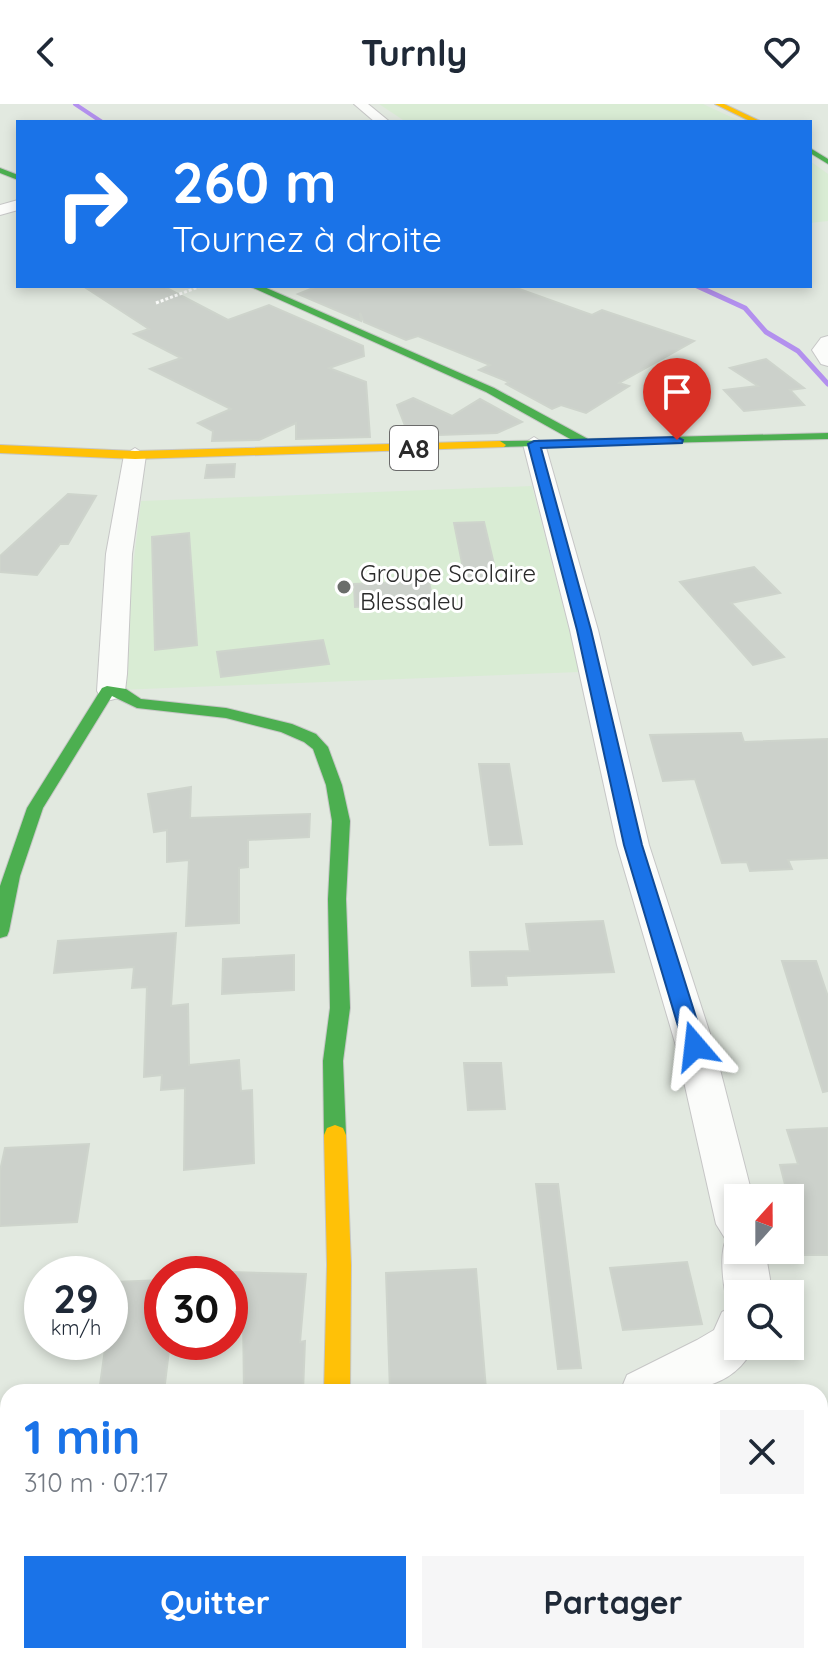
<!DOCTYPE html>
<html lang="fr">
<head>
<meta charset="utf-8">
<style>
	:root { --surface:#fff; --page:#f6f6f7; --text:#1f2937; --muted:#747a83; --accent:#1a73e8 }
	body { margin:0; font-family:Quicksand,sans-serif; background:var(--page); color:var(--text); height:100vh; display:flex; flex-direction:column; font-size:30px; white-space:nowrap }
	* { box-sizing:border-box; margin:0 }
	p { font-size:26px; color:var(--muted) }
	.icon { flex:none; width:44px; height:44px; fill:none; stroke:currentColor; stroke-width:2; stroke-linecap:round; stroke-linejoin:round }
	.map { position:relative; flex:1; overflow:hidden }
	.panel { position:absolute; left:0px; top:1280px; width:828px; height:280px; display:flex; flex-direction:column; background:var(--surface); border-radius:24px 24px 0 0; box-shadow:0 4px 12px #0003 }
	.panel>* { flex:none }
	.top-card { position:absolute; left:16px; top:16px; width:796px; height:168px; border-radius:0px; box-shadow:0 4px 12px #0003; background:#1a73e8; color:#fff; overflow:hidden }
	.needle { width:52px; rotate:21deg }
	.tools { position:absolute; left:724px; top:1080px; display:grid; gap:16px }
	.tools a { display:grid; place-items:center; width:80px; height:80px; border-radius:0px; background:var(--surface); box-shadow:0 4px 12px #0003; font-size:40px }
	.speed { position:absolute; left:24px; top:1152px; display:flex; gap:16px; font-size:40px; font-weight:700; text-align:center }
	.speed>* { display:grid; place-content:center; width:104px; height:104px; border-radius:50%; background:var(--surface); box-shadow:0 4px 12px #0003; line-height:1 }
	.speed small { font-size:20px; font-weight:400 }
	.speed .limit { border:12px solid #d22; background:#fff; color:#111 }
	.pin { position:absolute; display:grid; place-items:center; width:68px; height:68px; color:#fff; margin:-82px -34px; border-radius:50% 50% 50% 0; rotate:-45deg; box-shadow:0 0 8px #0007 }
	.pin .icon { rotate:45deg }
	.me { position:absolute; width:88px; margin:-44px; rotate:343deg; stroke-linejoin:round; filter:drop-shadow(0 0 6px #0008) }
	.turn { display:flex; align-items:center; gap:28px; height:168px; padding:0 24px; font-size:36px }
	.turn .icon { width:104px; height:104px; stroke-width:2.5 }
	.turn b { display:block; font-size:56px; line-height:68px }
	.round { display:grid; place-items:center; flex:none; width:84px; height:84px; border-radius:0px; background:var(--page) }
	.headline { display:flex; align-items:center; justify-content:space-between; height:136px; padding:0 24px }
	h1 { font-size:48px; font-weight:800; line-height:60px; color:var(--accent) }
	.button { display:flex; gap:16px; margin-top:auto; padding:16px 24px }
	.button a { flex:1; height:92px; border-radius:0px; background:var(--accent); color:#fff; font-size:32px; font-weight:800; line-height:92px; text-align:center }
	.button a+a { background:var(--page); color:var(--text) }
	header { display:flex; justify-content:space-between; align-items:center; height:104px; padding:0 24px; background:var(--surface); font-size:36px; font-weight:800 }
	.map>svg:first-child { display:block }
	.education { fill:#d9ecd4 }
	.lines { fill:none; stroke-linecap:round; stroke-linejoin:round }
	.stream-far1 { stroke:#b390ee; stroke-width:4 }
	.stream { stroke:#b390ee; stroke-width:5 }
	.building { fill:#ccd1cb; stroke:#ced4cc; stroke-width:2 }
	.street-casing { stroke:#c6c6c6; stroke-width:2 }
	.fast-casing { stroke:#c6c6c6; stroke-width:2 }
	.slow-casing { stroke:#c6c6c6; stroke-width:2 }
	.path { stroke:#fbfcfa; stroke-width:3; stroke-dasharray:3 2; stroke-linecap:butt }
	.street { fill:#fbfcfa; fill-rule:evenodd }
	.fast { fill:#4caf50; fill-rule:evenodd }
	.slow { fill:#ffc107; fill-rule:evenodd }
	.route { fill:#1a73e8; stroke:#114b97; stroke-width:2 }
	.poi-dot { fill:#6a6d6a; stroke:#fff; stroke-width:3 }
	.labels { text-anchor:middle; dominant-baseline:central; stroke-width:6; stroke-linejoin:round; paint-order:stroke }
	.far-poi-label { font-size:24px; fill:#2a2a2a; stroke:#fff; text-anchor:start }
	.shield { fill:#fff; stroke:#6a6a6a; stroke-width:2 }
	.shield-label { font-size:26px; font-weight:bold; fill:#2a2a2a }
</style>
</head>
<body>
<header><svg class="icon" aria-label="back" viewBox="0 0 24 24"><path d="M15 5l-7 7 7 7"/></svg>Turnly<svg class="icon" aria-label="heart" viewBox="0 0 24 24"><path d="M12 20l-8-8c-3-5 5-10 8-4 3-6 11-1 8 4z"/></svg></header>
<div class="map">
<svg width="828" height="1560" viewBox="0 0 828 1560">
	<rect width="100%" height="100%" fill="#e2e9e0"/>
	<g class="education">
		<path d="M 379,0 L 703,0 L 742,18 L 406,18 Z"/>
		<path d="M 810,57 L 828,70 L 828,117 L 810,119 Z"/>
		<path d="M 532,382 L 580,568 L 118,586 L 141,397 Z"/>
	</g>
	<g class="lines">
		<path class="stream-far1" d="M 75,0 L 102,18"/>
		<path class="stream" d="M 697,182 L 745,204 L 766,228 L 798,247 L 828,280"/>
	</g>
	<g class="building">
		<path d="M 83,182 L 163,182 L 228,216 L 269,201 L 363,242 L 364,252 L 329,264 L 366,278 L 370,333 L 296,335 L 296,319 L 259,336 L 212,337 L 213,327 L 198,319 L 231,305 L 150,265 L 181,254 L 134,230 L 149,225 Z"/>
		<path d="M 318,182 L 511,182 L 592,211 L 602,206 L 694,237 L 619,279 L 629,282 L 586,309 L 561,301 L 552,305 L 506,280 L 509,278 L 479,266 L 490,261 L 418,232 L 406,236 L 364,218 L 360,209 L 361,217 L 298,190 Z"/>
		<path d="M 766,255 L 804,284 L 790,286 L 804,301 L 744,307 L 724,286 L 758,282 L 730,264 Z"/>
		<path d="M 413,294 L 452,312 L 480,295 L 522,318 L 497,329 L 409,332 L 397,301 Z"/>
		<path d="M 235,360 L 234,373 L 205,374 L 207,361 Z"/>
		<path d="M 68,390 L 96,392 L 68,440 L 60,440 L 37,471 L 0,468 L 0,452 Z"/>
		<path d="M 484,418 L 497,473 L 465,474 L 454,419 Z"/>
		<path d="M 189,429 L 197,541 L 155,546 L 152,433 Z"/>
		<path d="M 754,463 L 780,489 L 731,499 L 784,553 L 753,561 L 680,478 Z"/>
		<path d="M 429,477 L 433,499 L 355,503 L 354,480 Z"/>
		<path d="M 323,536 L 329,560 L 221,573 L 217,548 Z"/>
		<path d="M 741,629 L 744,638 L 828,635 L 828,754 L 788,756 L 792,765 L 750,767 L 747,758 L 722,759 L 695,675 L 663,677 L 650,631 Z"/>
		<path d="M 479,660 L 509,660 L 522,740 L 490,741 Z"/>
		<path d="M 191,683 L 190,714 L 310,710 L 309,733 L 248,736 L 248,763 L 239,764 L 239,819 L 186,822 L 189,756 L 167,758 L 167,726 L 154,728 L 148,690 Z"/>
		<path d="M 603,817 L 614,868 L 506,872 L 507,881 L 472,882 L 470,848 L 530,847 L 526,820 Z"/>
		<path d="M 176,829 L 171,902 L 188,900 L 189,961 L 239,956 L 241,987 L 252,986 L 254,1059 L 184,1066 L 185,984 L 161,986 L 162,971 L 144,973 L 147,883 L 132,884 L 134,863 L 54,869 L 58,837 Z"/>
		<path d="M 294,851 L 294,886 L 222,890 L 223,855 Z"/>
		<path d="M 782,857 L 816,857 L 828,893 L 828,987 L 823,988 Z"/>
		<path d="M 464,959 L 501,959 L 505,1005 L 468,1006 Z"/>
		<path d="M 828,1024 L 828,1151 L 803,1151 L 780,1061 L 798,1060 L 787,1026 Z"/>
		<path d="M 89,1040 L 77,1118 L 0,1122 L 0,1067 L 5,1044 Z"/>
		<path d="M 536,1080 L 558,1080 L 581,1264 L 558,1265 Z"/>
		<path d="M 687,1158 L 702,1220 L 623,1226 L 610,1164 Z"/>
		<path d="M 476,1165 L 486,1285 L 390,1288 L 386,1169 Z"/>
		<path d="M 230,1168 L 306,1170 L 300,1238 L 305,1237 L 303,1288 L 244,1288 L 243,1212 L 230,1211 Z"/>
		<path d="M 162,1176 L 162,1238 L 170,1238 L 164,1288 L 99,1288 L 106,1238 L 110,1238 L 115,1178 Z"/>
	</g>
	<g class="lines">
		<g class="street-casing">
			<g id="street">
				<path d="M 354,0 L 368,0 L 390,18 L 375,18 Z"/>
				<path d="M 18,96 L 18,106 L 0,111 L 0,101 Z"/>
				<path d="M 828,232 L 828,262 L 821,260 L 812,246 L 821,234 Z"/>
				<path d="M 534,333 L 545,340 L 598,526 L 649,741 L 714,942 L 753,1094 L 738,1094 L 738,1146 L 765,1146 L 770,1175 L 769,1190 L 738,1190 L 738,1242 L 754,1242 C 731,1294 668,1288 620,1288 L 627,1271 L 697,1236 L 714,1226 L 722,1208 L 730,1204 C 723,1189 719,1150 726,1136 L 716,1120 L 676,942 L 617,741 L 570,526 L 523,340 Z"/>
				<path d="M 135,344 L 146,351 L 132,450 L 127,570 L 125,587 L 121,593 L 111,596 L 101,593 L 97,587 L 106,450 L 124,351 Z"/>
				<path d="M 8,1444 L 8,1496 L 0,1498 L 0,1446 Z"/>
				<path d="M 306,1552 L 360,1552 L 361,1560 L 305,1560 Z"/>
			</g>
		</g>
		<g class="fast-casing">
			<g id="fast">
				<path d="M 810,44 L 828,55 L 828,60 L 810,49 Z"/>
				<path d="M 0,64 L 18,71 L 18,76 L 0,69 Z"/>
				<path d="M 249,182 L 262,182 L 494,284 L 588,335 L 828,329 L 828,335 L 496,343 L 496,339 L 500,337 L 572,336 L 486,288 Z"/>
				<path d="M 107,582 L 126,585 L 141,595 L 226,604 L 292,620 L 316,630 L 328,643 L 342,681 L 350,717 L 346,795 L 350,904 L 343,957 L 346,1031 L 343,1038 L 335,1041 L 327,1038 L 324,1031 L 323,957 L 330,904 L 328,795 L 332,717 L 326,681 L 313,645 L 304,638 L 281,628 L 226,614 L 137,604 L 112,592 L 43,704 L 20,772 L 9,827 L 7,832 L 0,834 L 0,782 L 27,704 L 102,584 Z"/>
			</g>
		</g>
		<g class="slow-casing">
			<g id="slow">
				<path d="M 715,0 L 724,0 L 762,18 L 752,18 Z"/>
				<path d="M 500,337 L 506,341 L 504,343 L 135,355 L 0,349 L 0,341 L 135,347 Z"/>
				<path d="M 335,1021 L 343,1024 L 346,1031 L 351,1161 L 350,1288 L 324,1288 L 327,1161 L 324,1031 L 327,1024 Z"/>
			</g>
		</g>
		<path class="path" d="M 156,199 L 201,182"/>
		<use href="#street" class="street"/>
		<use href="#fast" class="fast"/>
		<use href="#slow" class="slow"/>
	</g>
	<path class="route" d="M 677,333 L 683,336 L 682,339 L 541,344 L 591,526 L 642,741 L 705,942 L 702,948 L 695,950 L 687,948 L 684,942 L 624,741 L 577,526 L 528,340 L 534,337 Z"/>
	<circle class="poi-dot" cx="344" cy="483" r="8"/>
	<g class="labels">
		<g class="far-poi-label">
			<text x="360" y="469">Groupe Scolaire<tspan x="360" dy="28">Blessaleu</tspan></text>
		</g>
		<rect class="shield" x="390" y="322" width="48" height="44" rx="6"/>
		<g class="shield-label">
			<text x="414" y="344">A8</text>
		</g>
	</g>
</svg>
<div class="tools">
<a><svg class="needle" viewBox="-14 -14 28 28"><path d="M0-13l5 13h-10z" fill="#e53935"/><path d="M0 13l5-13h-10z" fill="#747a83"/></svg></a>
<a><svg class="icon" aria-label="search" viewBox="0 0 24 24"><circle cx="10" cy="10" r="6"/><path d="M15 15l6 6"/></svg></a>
</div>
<div class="speed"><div>29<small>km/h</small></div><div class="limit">30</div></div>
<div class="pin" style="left:677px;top:336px;background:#d93025"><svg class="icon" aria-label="arrive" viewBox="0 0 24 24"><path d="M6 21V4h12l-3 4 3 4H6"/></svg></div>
<svg class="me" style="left:695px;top:942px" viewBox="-20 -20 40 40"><path d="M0-17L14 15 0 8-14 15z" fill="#1a73e8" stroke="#fff" stroke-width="4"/></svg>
<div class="top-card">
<div class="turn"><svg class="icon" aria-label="right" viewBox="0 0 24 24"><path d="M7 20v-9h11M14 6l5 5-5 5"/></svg><div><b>260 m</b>Tournez à droite</div></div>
</div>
<section class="panel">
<div class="headline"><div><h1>1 min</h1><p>310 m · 07:17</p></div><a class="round"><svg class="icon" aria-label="close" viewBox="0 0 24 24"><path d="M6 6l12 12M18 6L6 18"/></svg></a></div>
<div class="button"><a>Quitter</a><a>Partager</a></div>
</section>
</div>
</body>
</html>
